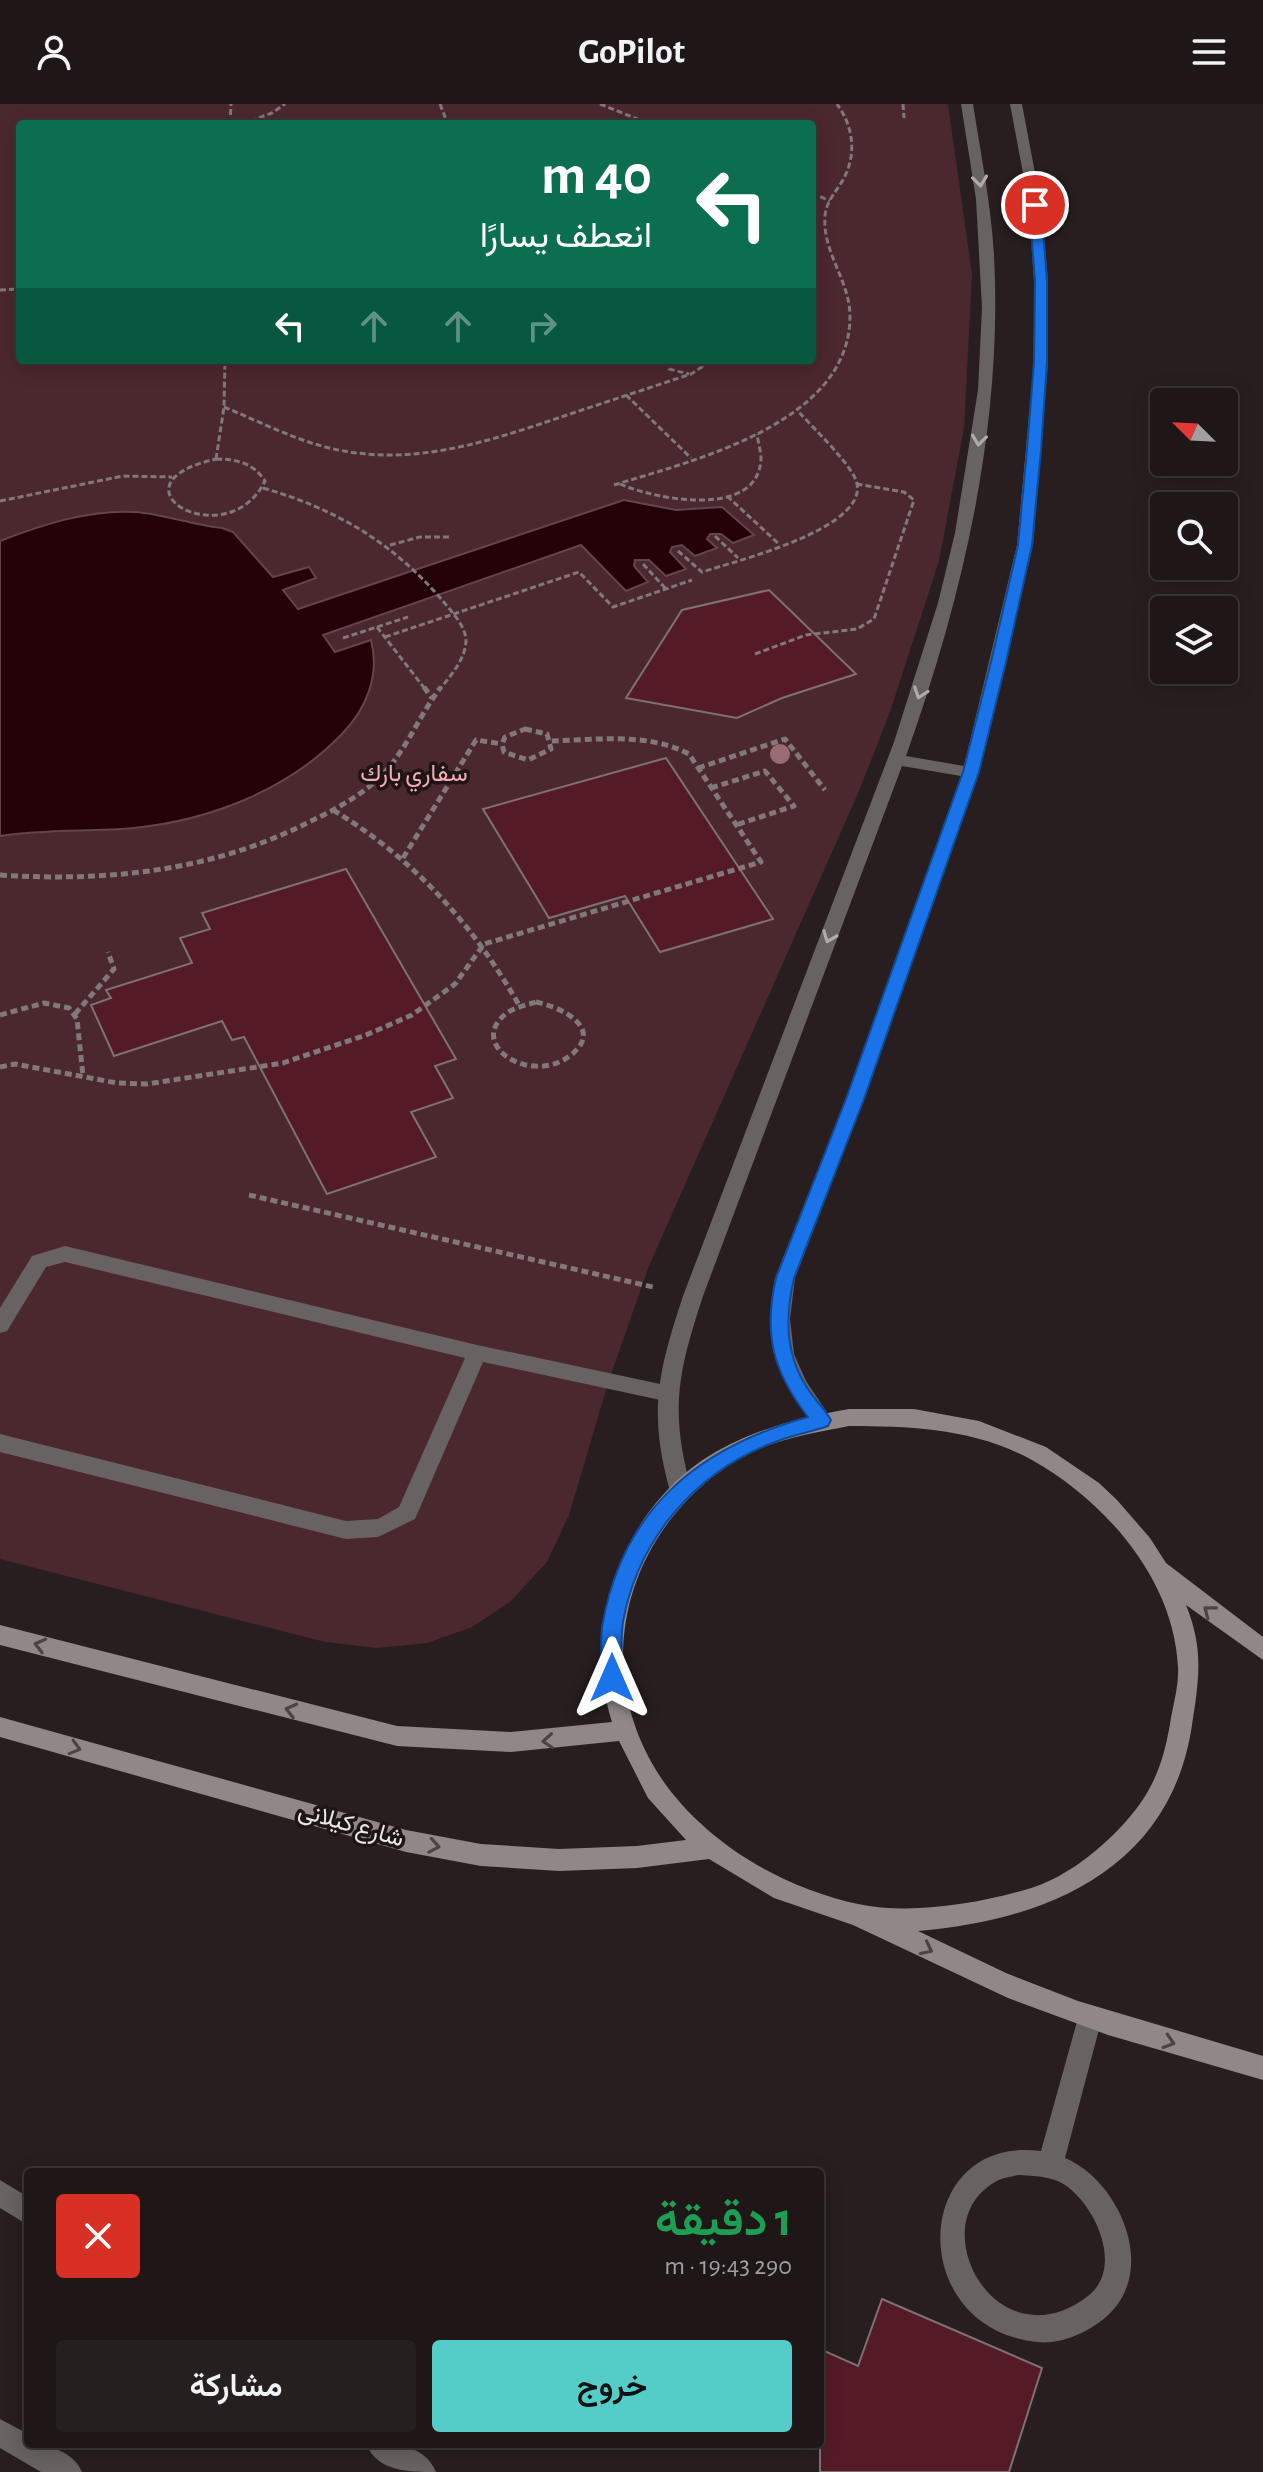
<!DOCTYPE html>
<html lang="ar">
<head>
<meta charset="utf-8">
<style>
	:root { --surface:#1e1617; --page:#261f20; --text:#f1f3f6; --muted:#a19fa1; --line:#3c3536; --accent:#54cdc8 }
	body { margin:0; font-family:"Alegreya Sans",Vazirmatn,sans-serif; background:var(--page); color:var(--text); direction:rtl; height:100vh; display:flex; flex-direction:column; font-size:30px; white-space:nowrap }
	* { box-sizing:border-box; margin:0 }
	p { font-size:26px; color:var(--muted) }
	.icon { flex:none; width:44px; height:44px; fill:none; stroke:currentColor; stroke-width:2; stroke-linecap:round; stroke-linejoin:round }
	.map { position:relative; flex:1; overflow:hidden; direction:ltr }
	.panel { position:absolute; left:24px; top:2064px; width:800px; height:280px; display:flex; flex-direction:column; background:var(--surface); border-radius:8px; box-shadow:0 4px 20px #0003,0 0 0 2px var(--line); direction:rtl }
	.panel>* { flex:none }
	.banner { position:absolute; left:16px; top:16px; width:800px; height:244px; border-radius:8px; box-shadow:0 4px 20px #0003,0 0 0 2px var(--line); direction:rtl; background:#0b6e4f; color:#fff; overflow:hidden }
	.needle { width:52px; rotate:294deg }
	.controls { position:absolute; left:1150px; top:284px; display:grid; gap:16px }
	.controls a { display:grid; place-items:center; width:88px; height:88px; border-radius:8px; background:var(--surface); box-shadow:0 4px 20px #0003,0 0 0 2px var(--line); font-size:40px }
	.pin { position:absolute; display:grid; place-items:center; width:68px; height:68px; color:#fff; margin:-34px; border:4px solid #fff; border-radius:50%; box-shadow:0 2px 8px #0007 }
	.me { position:absolute; width:88px; margin:-44px; rotate:0deg; stroke-linejoin:round; filter:drop-shadow(0 0 6px #0008) }
	.turn { display:flex; align-items:center; gap:28px; height:168px; padding:0 32px; font-size:36px }
	.turn .icon { width:104px; height:104px; stroke-width:2.5 }
	.turn b { display:block; font-size:56px; line-height:68px }
	.lanes { display:flex; align-items:center; height:76px; padding:0 32px; background:#0003; justify-content:center; gap:40px; direction:ltr }
	.lanes .off { opacity:.35 }
	.round { display:grid; place-items:center; flex:none; width:84px; height:84px; border-radius:8px; background:var(--page) }
	.head { display:flex; align-items:center; justify-content:space-between; height:136px; padding:0 32px }
	h1 { font-size:48px; font-weight:600; line-height:60px; color:#1e9e55 }
	.primary-button { display:flex; gap:16px; margin-top:auto; padding:16px 32px }
	.primary-button a { flex:1; height:92px; border-radius:8px; background:var(--accent); color:#111; font-size:32px; font-weight:600; line-height:92px; text-align:center }
	.primary-button a+a { background:var(--page); color:var(--text) }
	header { display:flex; justify-content:space-between; align-items:center; height:104px; padding:0 32px; background:var(--surface); font-size:36px; font-weight:600 }
	.map>svg:first-child { display:block }
	.green { fill:#4b282d; fill-rule:evenodd }
	.water { fill:#240007; stroke:#61454a; stroke-width:2 }
	.building { fill:#541b27; stroke:#7d7172; stroke-width:2 }
	.lines { fill:none; stroke-linecap:round; stroke-linejoin:round }
	.path-far1 { stroke:#807879; stroke-width:3; stroke-dasharray:6 3; stroke-linecap:butt }
	.path { stroke:#807879; stroke-width:5; stroke-dasharray:7 4; stroke-linecap:butt }
	.lane { fill:#686263; fill-rule:evenodd }
	.street { fill:#686263; fill-rule:evenodd }
	.secondary { fill:#908788; fill-rule:evenodd }
	.tree { fill:#9a6b71 }
	.oneway { stroke:#b2abac }
	.oneway2 { stroke:#4c4344 }
	.route { fill:#1a73e8; stroke:#114b97; stroke-width:2 }
	.labels { text-anchor:middle; dominant-baseline:central; stroke-width:7; stroke-linejoin:round; paint-order:stroke }
	.park-label { font-size:24px; fill:#f8aab4; stroke:#1e1516 }
	.street-label { font-size:24px; fill:#eee7e8; stroke:#1e1516 }
</style>
</head>
<body>
<header><svg class="icon" aria-label="menu" viewBox="0 0 24 24"><path d="M4 6h16M4 12h16M4 18h16"/></svg>GoPilot<svg class="icon" aria-label="person" viewBox="0 0 24 24"><circle cx="12" cy="8" r="4"/><path d="M4 21q1-7 8-7t8 7"/></svg></header>
<div class="map">
<svg width="1263" height="2368" viewBox="0 0 1263 2368">
	<rect width="100%" height="100%" fill="#281e1f"/>
	<path class="green" d="M 0,0 L 948,0 L 972,170 L 964,324 L 939,457 L 890,608 L 859,687 L 649,1162 L 609,1276 L 569,1411 L 547,1458 L 510,1498 L 472,1523 L 427,1539 L 377,1544 L 325,1538 L 0,1455 ZM 20,20 L 812,20 L 812,256 L 20,256 Z"/>
	<path class="water" d="M 624,396 L 676,406 L 722,403 L 754,431 L 733,439 L 721,430 L 710,430 L 707,435 L 717,444 L 695,452 L 682,441 L 672,443 L 670,448 L 686,465 L 666,472 L 649,456 L 635,456 L 634,462 L 648,478 L 626,487 L 581,441 L 323,531 L 335,548 L 371,536 C 380,571 367,604 342,630 C 288,686 211,716 134,724 C 90,728 45,725 0,732 L 0,437 C 41,421 90,405 135,408 C 164,410 192,421 222,424 L 233,428 L 273,473 L 309,463 L 316,474 L 283,486 L 298,505 Z"/>
	<g class="building">
		<path d="M 769,486 L 856,570 L 782,594 L 737,614 L 626,594 L 682,506 Z"/>
		<path d="M 666,654 L 773,815 L 660,848 L 625,792 L 549,814 L 483,705 Z"/>
		<path d="M 346,765 L 456,955 L 435,962 L 453,994 L 411,1008 L 436,1053 L 327,1090 L 244,933 L 232,936 L 222,917 L 114,952 L 91,901 L 111,894 L 106,886 L 192,859 L 180,834 L 210,825 L 202,809 Z"/>
		<path d="M 882,2195 L 1042,2264 L 1009,2368 L 820,2368 L 820,2245 L 858,2262 Z"/>
	</g>
	<g class="lines">
		<g class="path-far1">
			<path d="M 440,0 L 445,13 L 454,20"/>
			<path d="M 600,0 L 650,20"/>
			<path d="M 903,0 L 904,14"/>
			<path d="M 230,20 L 231,0"/>
			<path d="M 242,20 L 272,9 L 285,0"/>
			<path d="M 812,89 L 830,97"/>
			<path d="M 0,186 L 20,185"/>
			<path d="M 667,256 L 669,265 L 689,270"/>
			<path d="M 626,291 L 691,354"/>
			<path d="M 224,303 C 263,319 302,340 344,347 C 420,361 493,336 564,312 C 606,298 649,284 691,270 L 702,263 L 703,256"/>
			<path d="M 216,355 C 237,355 253,359 265,377 C 227,454 101,381 216,355 Z"/>
			<path d="M 216,355 L 224,303 L 225,256"/>
			<path d="M 620,380 C 654,395 758,416 761,355 C 761,347 758,338 757,330"/>
			<path d="M 614,381 C 695,356 850,319 850,212 C 850,177 822,148 825,112 C 826,97 837,87 844,74 C 857,49 853,22 837,0"/>
			<path d="M 263,384 C 336,405 392,438 442,496 C 451,507 466,522 466,537 C 465,556 451,571 440,585"/>
			<path d="M 727,392 L 779,440"/>
			<path d="M 0,397 L 123,372 L 172,373"/>
			<path d="M 715,432 L 738,454"/>
			<path d="M 390,441 L 420,433 L 452,433"/>
			<path d="M 678,447 L 702,468 C 732,458 882,422 854,372 C 842,351 815,326 798,307"/>
			<path d="M 643,460 L 666,485"/>
			<path d="M 377,523 L 425,585"/>
			<path d="M 385,533 L 579,468 L 613,503 L 692,476"/>
			<path d="M 343,534 L 408,513"/>
			<path d="M 755,550 L 806,531 L 857,525 L 874,515 L 914,396 L 904,388 L 857,380"/>
		</g>
		<g class="path">
			<path d="M 424,583 L 432,594"/>
			<path d="M 525,625 L 547,630 L 551,645 L 528,656 L 504,648 L 502,640 L 505,633 Z"/>
			<path d="M 698,664 L 785,635 L 825,686"/>
			<path d="M 711,684 L 765,667 L 794,702 L 736,721"/>
			<path d="M 333,706 C 414,755 472,819 519,901"/>
			<path d="M 403,754 L 476,636 L 502,640"/>
			<path d="M 0,771 C 110,778 215,767 313,716 C 337,705 361,691 380,673 C 406,648 419,611 441,583"/>
			<path d="M 536,898 C 561,903 605,924 571,951 C 531,983 465,940 507,909 C 515,903 527,901 536,898 Z"/>
			<path d="M 75,910 L 114,865 L 108,848"/>
			<path d="M 0,911 L 44,899 L 69,904 L 77,915 L 83,972"/>
			<path d="M 0,963 L 15,960 L 117,979 L 147,980 L 283,959 L 366,931 L 412,911 L 455,880 L 484,840 L 761,758 L 689,650 C 647,628 597,636 551,637"/>
			<path d="M 249,1091 L 653,1183"/>
		</g>
		<g class="lane">
			<path d="M 65,1142 L 477,1241 L 665,1281 L 672,1283 L 675,1289 L 672,1295 L 665,1297 L 483,1258 L 415,1415 L 378,1433 L 346,1435 L 0,1348 L 0,1330 L 346,1417 L 378,1415 L 399,1403 L 465,1254 L 65,1158 L 46,1163 L 7,1227 L 0,1229 L 0,1204 L 32,1152 Z"/>
			<path d="M 1090,1902 L 1099,1906 L 1102,1914 L 1065,2054 C 1116,2075 1156,2158 1113,2206 C 1095,2226 1063,2241 1037,2238 C 904,2224 911,2030 1041,2047 L 1078,1914 L 1081,1906 ZM 1018,2071 C 1034,2072 1052,2072 1065,2081 C 1096,2102 1124,2164 1088,2192 C 997,2262 920,2121 995,2078 C 1001,2074 1010,2073 1018,2071 Z"/>
		</g>
		<g class="street">
			<path d="M 961,0 L 973,0 C 981,51 991,100 994,151 C 1003,322 963,492 906,652 L 964,662 L 1017,441 L 1034,258 L 1034,177 L 1029,101 L 1010,0 L 1022,0 L 1041,101 L 1048,177 L 1048,258 L 1033,441 L 979,668 L 864,995 L 795,1174 L 790,1215 L 794,1250 L 806,1277 L 832,1316 L 829,1322 L 822,1324 L 815,1322 C 777,1272 763,1236 775,1174 L 846,995 L 961,672 L 902,662 L 703,1192 C 678,1268 669,1308 692,1387 L 689,1393 L 681,1396 L 673,1393 L 670,1387 C 648,1308 658,1268 683,1192 L 894,638 L 938,499 L 955,429 L 978,286 L 982,204 L 976,95 Z"/>
			<path d="M 0,2076 L 28,2093 L 28,2121 L 0,2104 Z"/>
			<path d="M 0,2315 L 28,2330 L 28,2340 C 48,2340 74,2348 82,2368 L 41,2368 L 0,2344 Z"/>
			<path d="M 366,2340 C 393,2340 424,2339 436,2368 C 409,2368 378,2368 366,2340 Z"/>
		</g>
		<path class="secondary" d="M 849,1305 L 914,1305 L 979,1317 L 1046,1343 L 1099,1379 L 1117,1396 L 1150,1434 L 1166,1459 L 1263,1533 L 1263,1556 L 1186,1501 C 1204,1545 1199,1575 1192,1621 C 1171,1764 1049,1816 918,1827 L 1006,1869 L 1078,1897 L 1263,1952 L 1263,1976 L 1108,1931 L 1008,1894 L 853,1821 L 774,1794 L 709,1755 L 637,1764 L 559,1767 L 481,1762 L 406,1748 L 0,1633 L 0,1613 L 406,1726 L 481,1740 L 559,1745 L 637,1742 L 686,1736 L 648,1694 L 619,1637 L 511,1648 L 397,1642 L 0,1541 L 0,1521 L 397,1622 L 511,1628 L 612,1618 C 580,1517 626,1396 721,1345 C 762,1323 804,1313 849,1305 ZM 849,1322 C 912,1322 976,1325 1032,1356 C 1105,1397 1174,1475 1178,1563 C 1179,1582 1173,1601 1170,1620 C 1162,1666 1150,1693 1117,1727 C 1092,1752 1062,1775 1028,1785 C 977,1800 910,1811 858,1800 C 784,1784 711,1742 666,1681 C 587,1571 622,1431 732,1359 C 767,1336 809,1330 849,1322 Z"/>
	</g>
	<circle class="tree" cx="780" cy="650" r="10"/>
	<defs><path id="oneway-chevron" d="M-2-3.5L2.5 0L-2 3.5" fill="none" stroke-width="1.6" stroke-linecap="round" stroke-linejoin="round" transform="scale(2)"/></defs>
	<g class="oneway">
		<use href="#oneway-chevron" transform="translate(980 77) rotate(83)"/>
		<use href="#oneway-chevron" transform="translate(979 336) rotate(97)"/>
		<use href="#oneway-chevron" transform="translate(920 589) rotate(109)"/>
		<use href="#oneway-chevron" transform="translate(829 833) rotate(111)"/>
	</g>
	<g class="oneway2">
		<use href="#oneway-chevron" transform="translate(1209 1507) rotate(-142)"/>
		<use href="#oneway-chevron" transform="translate(40 1541) rotate(-166)"/>
		<use href="#oneway-chevron" transform="translate(291 1606) rotate(-166)"/>
		<use href="#oneway-chevron" transform="translate(548 1637) rotate(176)"/>
		<use href="#oneway-chevron" transform="translate(75 1644) rotate(16)"/>
		<use href="#oneway-chevron" transform="translate(434 1742) rotate(10)"/>
		<use href="#oneway-chevron" transform="translate(927 1845) rotate(26)"/>
		<use href="#oneway-chevron" transform="translate(1169 1938) rotate(17)"/>
	</g>
	<path class="route" d="M 1035,97 L 1041,101 L 1047,177 L 1047,258 L 1041,346 L 1032,441 L 1006,558 L 979,668 L 864,995 L 794,1174 C 785,1213 785,1251 808,1285 C 815,1296 825,1305 831,1316 L 828,1322 C 811,1328 792,1331 775,1338 C 696,1367 638,1435 623,1518 C 620,1536 622,1556 622,1574 L 619,1580 L 612,1583 L 605,1580 L 602,1574 C 602,1556 599,1536 603,1518 C 624,1403 700,1343 808,1313 C 773,1268 763,1230 776,1174 L 846,995 L 963,668 L 991,558 L 1018,441 L 1027,346 L 1034,258 L 1035,177 L 1029,101 Z"/>
	<g class="labels">
		<g class="park-label">
			<text x="414" y="670">سفاري بارك</text>
		</g>
		<g class="street-label">
			<text transform="translate(351 1721) rotate(16)">شارع كيلانى</text>
		</g>
	</g>
</svg>
<div class="controls">
<a><svg class="needle" viewBox="-14 -14 28 28"><path d="M0-13l5 13h-10z" fill="#e53935"/><path d="M0 13l5-13h-10z" fill="#a19fa1"/></svg></a>
<a><svg class="icon" aria-label="search" viewBox="0 0 24 24"><circle cx="10" cy="10" r="6"/><path d="M15 15l6 6"/></svg></a>
<a><svg class="icon" aria-label="layers" viewBox="0 0 24 24"><path d="M12 4l9 5-9 5-9-5zM3 14l9 5 9-5"/></svg></a>
</div>
<div class="pin" style="left:1035px;top:101px;background:#d93025"><svg class="icon" aria-label="arrive" viewBox="0 0 24 24"><path d="M6 21V4h12l-3 4 3 4H6"/></svg></div>
<svg class="me" style="left:612px;top:1574px" viewBox="-20 -20 40 40"><path d="M0-17L14 15 0 8-14 15z" fill="#1a73e8" stroke="#fff" stroke-width="4"/></svg>
<div class="banner">
<div class="turn"><svg class="icon" aria-label="left" viewBox="0 0 24 24"><path d="M17 20v-9H6M10 6l-5 5 5 5"/></svg><div><b>40 m</b>انعطف يسارًا</div></div>
<div class="lanes"><svg class="icon" aria-label="left" viewBox="0 0 24 24"><path d="M17 20v-9H6M10 6l-5 5 5 5"/></svg><svg class="icon off" aria-label="ahead" viewBox="0 0 24 24"><path d="M12 20V5M6 11l6-6 6 6"/></svg><svg class="icon off" aria-label="ahead" viewBox="0 0 24 24"><path d="M12 20V5M6 11l6-6 6 6"/></svg><svg class="icon off" aria-label="right" viewBox="0 0 24 24"><path d="M7 20v-9h11M14 6l5 5-5 5"/></svg></div>
</div>
<section class="panel">
<div class="head"><div><h1>1 دقيقة</h1><p>290 m · 19:43</p></div><a class="round" style="background:#d93025;color:#fff"><svg class="icon" aria-label="close" viewBox="0 0 24 24"><path d="M6 6l12 12M18 6L6 18"/></svg></a></div>
<div class="primary-button"><a>خروج</a><a>مشاركة</a></div>
</section>
</div>
</body>
</html>
